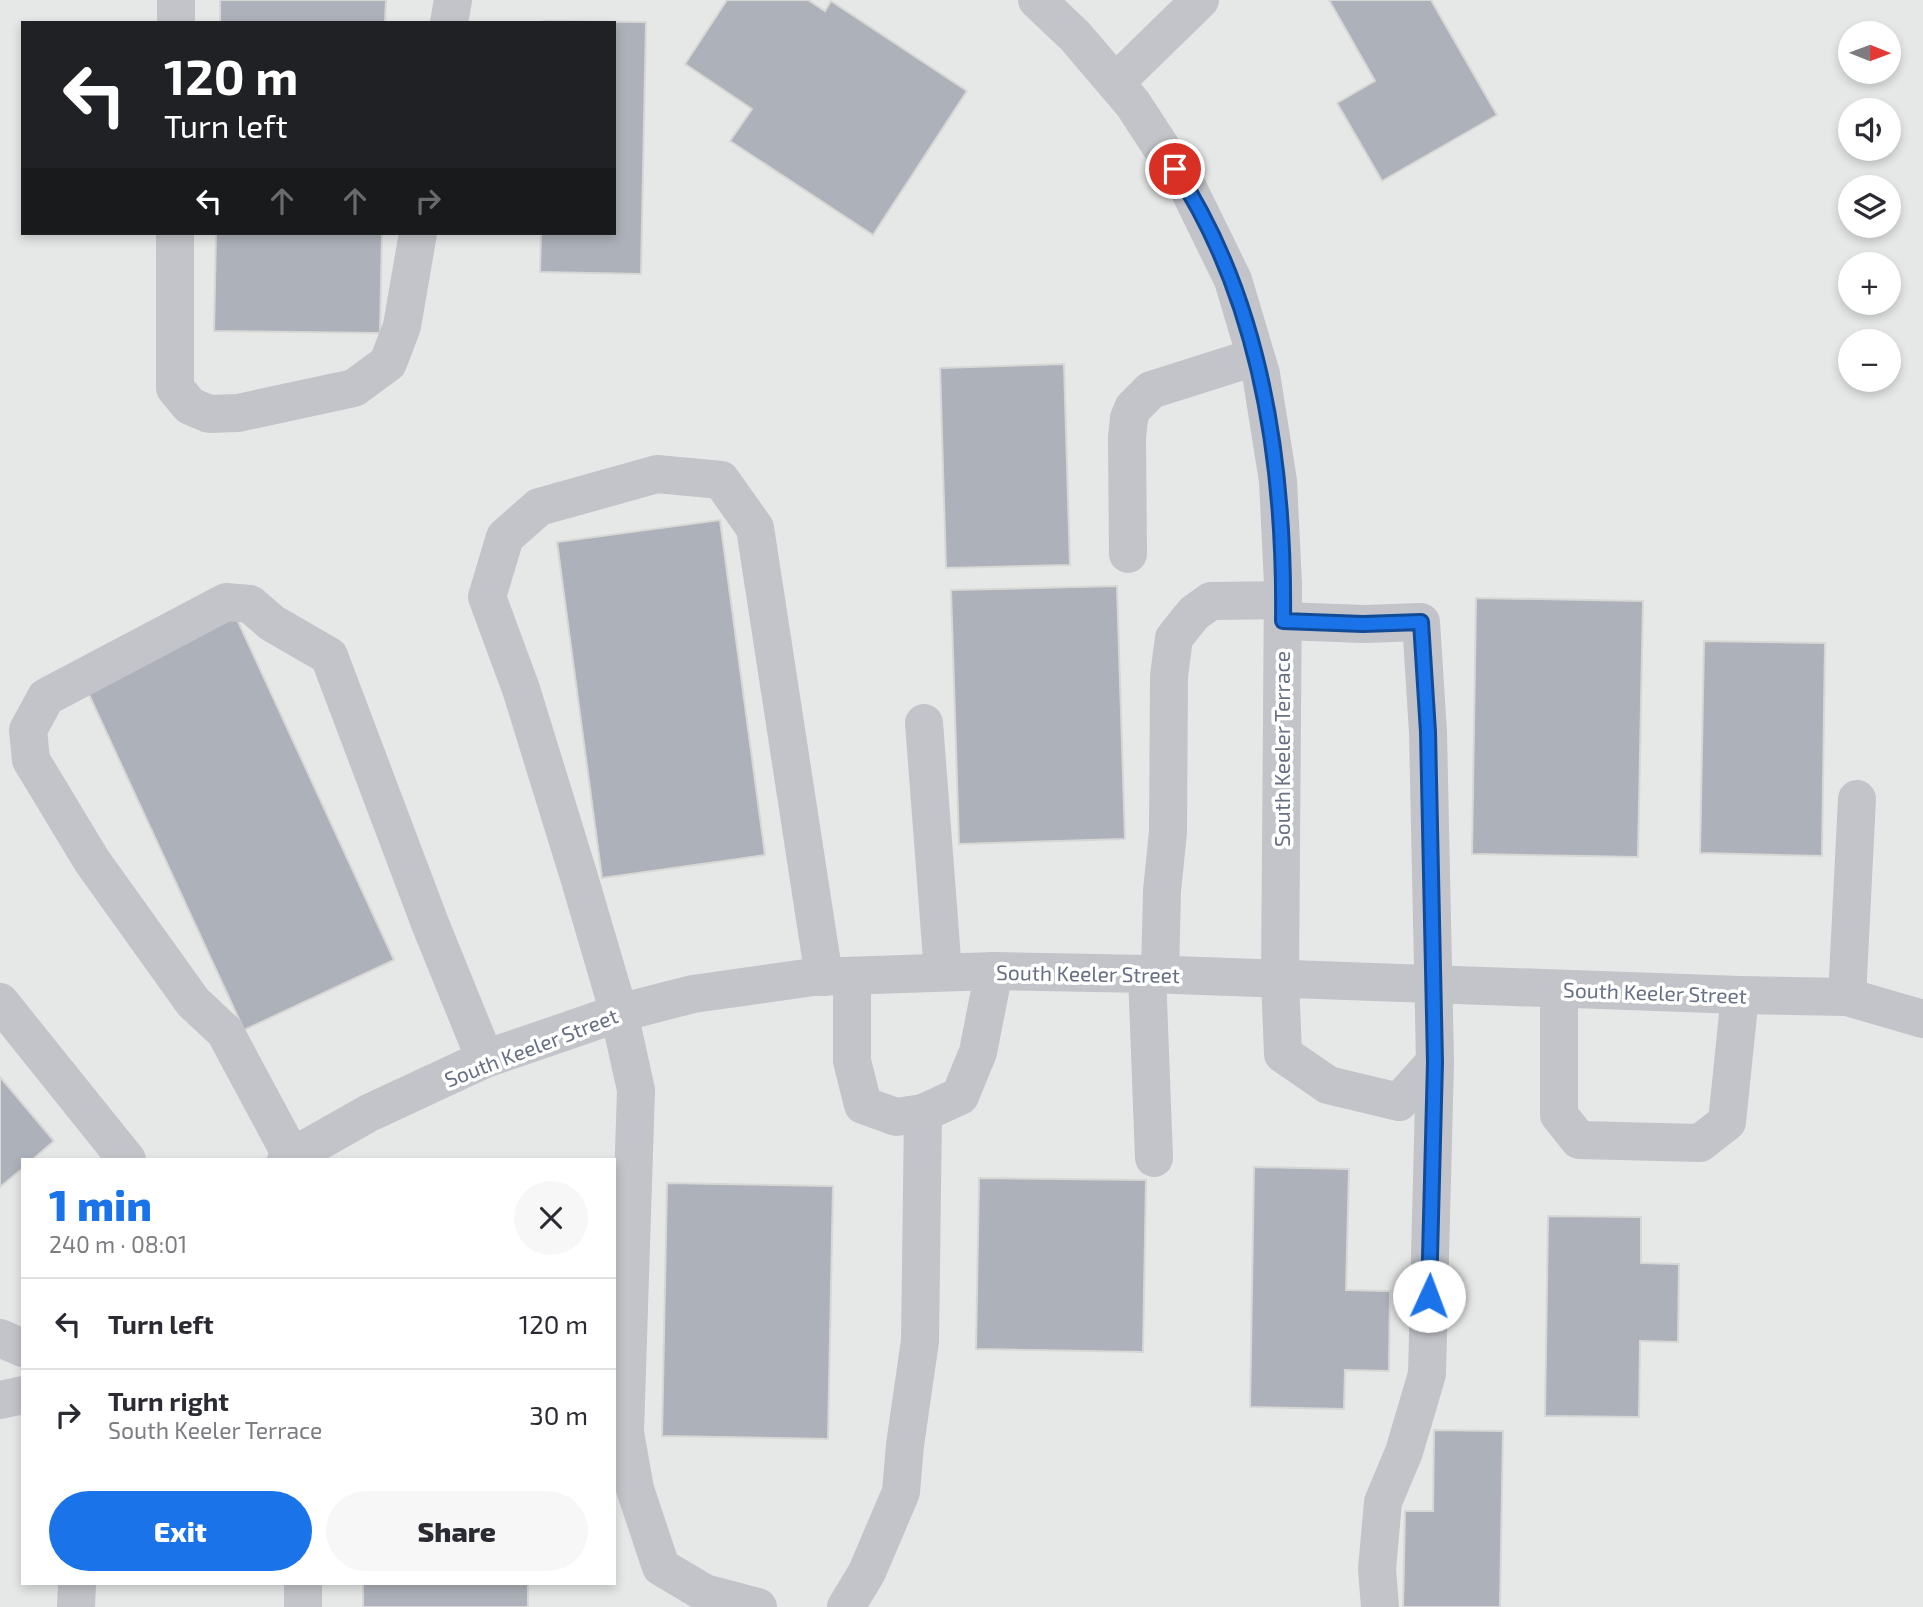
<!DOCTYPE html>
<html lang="en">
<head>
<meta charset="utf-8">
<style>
	:root { --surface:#fff; --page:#f7f7f7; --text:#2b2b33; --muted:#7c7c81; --line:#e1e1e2; --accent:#1a73e8 }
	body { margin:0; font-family:"Exo 2",sans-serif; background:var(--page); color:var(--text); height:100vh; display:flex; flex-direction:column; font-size:26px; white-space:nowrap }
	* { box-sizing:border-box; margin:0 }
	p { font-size:23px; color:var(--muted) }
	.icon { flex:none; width:38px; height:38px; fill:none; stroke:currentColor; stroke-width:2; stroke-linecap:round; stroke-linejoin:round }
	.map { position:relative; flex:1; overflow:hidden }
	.panel { position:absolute; left:21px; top:1158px; width:595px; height:427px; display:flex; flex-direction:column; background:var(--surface); border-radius:0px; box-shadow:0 4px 10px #0003 }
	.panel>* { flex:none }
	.banner { position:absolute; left:21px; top:21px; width:595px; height:214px; border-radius:0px; box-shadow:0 4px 10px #0003; background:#202124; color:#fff; overflow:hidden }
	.needle { width:46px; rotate:91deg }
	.fabs { position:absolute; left:1838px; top:21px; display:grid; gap:14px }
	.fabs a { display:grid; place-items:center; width:63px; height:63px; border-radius:50%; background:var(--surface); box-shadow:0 4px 10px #0003; font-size:35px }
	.pin { position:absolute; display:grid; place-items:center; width:60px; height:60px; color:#fff; margin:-30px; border:4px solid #fff; border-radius:50%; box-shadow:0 2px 7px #0007 }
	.me { position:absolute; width:77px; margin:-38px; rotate:2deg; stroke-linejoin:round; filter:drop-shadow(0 0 5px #0008) }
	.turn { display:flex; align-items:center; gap:24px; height:147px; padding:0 28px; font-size:32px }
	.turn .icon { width:91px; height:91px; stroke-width:2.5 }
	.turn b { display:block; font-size:49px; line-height:60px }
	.lanes { display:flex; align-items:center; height:66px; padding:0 28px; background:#0003; justify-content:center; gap:35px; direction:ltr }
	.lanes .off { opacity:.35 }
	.round { display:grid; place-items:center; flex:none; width:74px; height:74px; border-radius:37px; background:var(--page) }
	.headline { display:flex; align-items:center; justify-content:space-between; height:119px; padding:0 28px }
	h1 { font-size:42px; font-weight:800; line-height:52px; color:var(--accent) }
	.button { display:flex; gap:14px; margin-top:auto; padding:14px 28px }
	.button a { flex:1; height:80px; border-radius:42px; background:var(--accent); color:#fff; font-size:28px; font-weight:800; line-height:80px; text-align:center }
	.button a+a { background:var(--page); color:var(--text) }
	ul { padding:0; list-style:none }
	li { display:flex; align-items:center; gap:21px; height:91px; padding:0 28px; border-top:2px solid var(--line) }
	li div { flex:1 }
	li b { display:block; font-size:26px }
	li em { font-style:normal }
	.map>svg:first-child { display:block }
	.built { fill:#e6e7e7; fill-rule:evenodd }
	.building { fill:#adb1b9; stroke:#d7d8d6; stroke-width:2 }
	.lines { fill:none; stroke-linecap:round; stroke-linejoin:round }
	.minor { stroke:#c2c4c9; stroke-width:38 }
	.route-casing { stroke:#114b97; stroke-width:18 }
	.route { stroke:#1a73e8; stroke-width:12 }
	.labels { text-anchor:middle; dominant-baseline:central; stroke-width:7; stroke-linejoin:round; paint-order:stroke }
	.street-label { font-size:21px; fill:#677083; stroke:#fff }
</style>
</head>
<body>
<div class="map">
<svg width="1923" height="1607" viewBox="0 0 1923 1607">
	<rect width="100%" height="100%" fill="#f6f6f3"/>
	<path class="built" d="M 0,0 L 1923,0 L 1923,1607 L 0,1607 ZM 23,23 L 614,23 L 614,233 L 23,233 ZM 1850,33 L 1888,33 L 1888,72 L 1850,72 ZM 1850,110 L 1888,110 L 1888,149 L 1850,149 ZM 1850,187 L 1888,187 L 1888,226 L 1850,226 ZM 1850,264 L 1888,264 L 1888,303 L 1850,303 ZM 1850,341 L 1888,341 L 1888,380 L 1850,380 ZM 23,1160 L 614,1160 L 614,1584 L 23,1584 Z"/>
	<g class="building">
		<path d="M 220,0 L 386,0 L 385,23 L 220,23 Z"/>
		<path d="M 727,0 L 808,0 L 825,11 L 831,1 L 967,91 L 873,235 L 730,141 L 752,109 L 685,64 Z"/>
		<path d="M 1329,0 L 1431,0 L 1497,115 L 1382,181 L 1337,103 L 1375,81 Z"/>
		<path d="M 544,21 L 646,22 L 641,274 L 540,272 L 541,233 L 614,233 L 614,23 L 544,23 Z"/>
		<path d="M 216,233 L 382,233 L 380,333 L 214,331 Z"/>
		<path d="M 1064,364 L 1070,565 L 946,568 L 940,368 Z"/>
		<path d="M 720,520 L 765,855 L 602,878 L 557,542 Z"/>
		<path d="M 1117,586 L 1125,839 L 959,844 L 951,590 Z"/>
		<path d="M 1476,598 L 1643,601 L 1638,857 L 1472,854 Z"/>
		<path d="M 235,615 L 394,960 L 244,1030 L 85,686 Z"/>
		<path d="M 1704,641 L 1825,643 L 1822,856 L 1700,853 Z"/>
		<path d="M 0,1077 L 54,1141 L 32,1160 L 23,1160 L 23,1168 L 0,1187 Z"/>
		<path d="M 1254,1167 L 1349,1169 L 1346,1290 L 1390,1291 L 1389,1371 L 1345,1370 L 1344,1409 L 1250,1407 Z"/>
		<path d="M 979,1178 L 1146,1180 L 1143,1352 L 976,1349 Z"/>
		<path d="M 667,1183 L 833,1186 L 828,1439 L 662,1436 Z"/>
		<path d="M 1548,1216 L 1641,1217 L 1641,1263 L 1679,1264 L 1678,1342 L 1640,1341 L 1639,1417 L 1545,1416 Z"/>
		<path d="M 1434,1430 L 1503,1431 L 1500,1607 L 1403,1607 L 1405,1511 L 1433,1511 Z"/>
		<rect x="363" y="1584" width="165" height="23"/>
	</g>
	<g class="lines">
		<g class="minor">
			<path d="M 1037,0 L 1075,36 L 1133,104 L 1189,190 L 1233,280 L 1261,374 L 1278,481 L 1283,584 L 1280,980 L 1283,1054 L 1328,1085 L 1399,1102 L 1435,1062 L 1428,732 L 1421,622 L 1364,624 L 1283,621"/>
			<path d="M 176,23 L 176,0"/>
			<path d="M 449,23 L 453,0"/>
			<path d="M 1115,83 L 1200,0"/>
			<path d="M 175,233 L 175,388 L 190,406 L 209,414 L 238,413 L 354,388 L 388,363 L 402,326 L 418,233"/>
			<path d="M 1128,554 L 1127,438 L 1129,418 L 1133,408 L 1151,390 L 1255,357"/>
			<path d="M 924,723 L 943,972"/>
			<path d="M 1147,974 L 1154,1158"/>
			<path d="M 1160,974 L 1162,891 L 1168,832 L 1169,676 L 1174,638 L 1194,613 L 1211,601 L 1283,600"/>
			<path d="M 852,976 L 852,1061 L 863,1105 L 896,1117 L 923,1113 L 960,1096 L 978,1052 L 994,971"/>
			<path d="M 1559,989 L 1559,1115 L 1579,1140 L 1700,1143 L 1727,1122 L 1740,995"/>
			<path d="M 1847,997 L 1857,799"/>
			<path d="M 0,1002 L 127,1160"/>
			<path d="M 292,1157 L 225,1032 L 193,1002 L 92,861 L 31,760 L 28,730 L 46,697 L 226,602 L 250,604 L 272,623 L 329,656 L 431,926 L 485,1059"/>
			<path d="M 286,1160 L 369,1113 L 485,1059 L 619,1013 L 693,994 L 813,977 L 994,971 L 1147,974 L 1740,995 L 1847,997 L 1923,1019"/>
			<path d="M 0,1338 L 23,1348"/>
			<path d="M 0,1400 L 23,1395"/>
			<path d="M 76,1607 L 77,1584"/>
			<path d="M 303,1607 L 303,1584"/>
			<path d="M 758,1607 L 705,1593 L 661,1567 L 635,1489 L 625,1432 L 636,1090 L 619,1013 L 579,877 L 521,689 L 487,597 L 505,537 L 539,507 L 657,474 L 721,480 L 755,528 L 824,977"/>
			<path d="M 846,1607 L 867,1572 L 901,1492 L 905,1445 L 920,1341 L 923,1113"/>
			<path d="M 1380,1607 L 1377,1569 L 1383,1502 L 1404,1452 L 1427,1374 L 1435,1062"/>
		</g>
	</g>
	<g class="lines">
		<g class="route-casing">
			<path id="route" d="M 1175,169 C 1262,301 1285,466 1283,621 L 1363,624 L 1421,622 L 1428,732 L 1435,1062 L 1429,1296"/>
		</g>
		<use href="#route" class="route"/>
	</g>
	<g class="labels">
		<g class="street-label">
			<text transform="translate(1281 749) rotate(-90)">South Keeler Terrace</text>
			<text transform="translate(1088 973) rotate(1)">South Keeler Street</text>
			<text transform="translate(1655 992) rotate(2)">South Keeler Street</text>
			<text transform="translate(531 1047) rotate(-21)">South Keeler Street</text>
		</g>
	</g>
</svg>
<div class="fabs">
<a><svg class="needle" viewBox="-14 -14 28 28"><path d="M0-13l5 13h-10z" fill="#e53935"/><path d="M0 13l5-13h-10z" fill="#7c7c81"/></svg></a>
<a><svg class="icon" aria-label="sound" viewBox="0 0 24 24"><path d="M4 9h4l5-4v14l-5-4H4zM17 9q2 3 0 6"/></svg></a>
<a><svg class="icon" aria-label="layers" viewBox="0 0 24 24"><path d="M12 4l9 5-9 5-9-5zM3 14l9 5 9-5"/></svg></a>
<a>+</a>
<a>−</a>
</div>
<div class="pin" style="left:1175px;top:169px;background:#d93025"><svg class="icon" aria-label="arrive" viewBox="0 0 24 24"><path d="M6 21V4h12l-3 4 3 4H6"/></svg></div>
<svg class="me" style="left:1429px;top:1296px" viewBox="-20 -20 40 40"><circle r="19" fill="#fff"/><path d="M0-13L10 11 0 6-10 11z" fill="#1a73e8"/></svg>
<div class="banner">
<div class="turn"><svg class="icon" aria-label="left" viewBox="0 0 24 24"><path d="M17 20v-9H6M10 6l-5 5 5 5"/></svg><div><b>120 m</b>Turn left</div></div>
<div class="lanes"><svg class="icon" aria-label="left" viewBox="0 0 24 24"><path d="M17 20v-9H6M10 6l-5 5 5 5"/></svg><svg class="icon off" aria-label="ahead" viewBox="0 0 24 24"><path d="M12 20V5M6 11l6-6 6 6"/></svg><svg class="icon off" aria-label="ahead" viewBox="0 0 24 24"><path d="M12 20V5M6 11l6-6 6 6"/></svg><svg class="icon off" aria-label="right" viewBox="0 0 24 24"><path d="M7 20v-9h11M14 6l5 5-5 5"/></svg></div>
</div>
<section class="panel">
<div class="headline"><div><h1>1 min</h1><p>240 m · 08:01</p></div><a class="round"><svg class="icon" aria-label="close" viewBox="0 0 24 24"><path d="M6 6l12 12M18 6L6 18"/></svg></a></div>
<ul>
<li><svg class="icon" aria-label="left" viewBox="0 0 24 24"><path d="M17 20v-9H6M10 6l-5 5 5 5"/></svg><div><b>Turn left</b></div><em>120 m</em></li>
<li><svg class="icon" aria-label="right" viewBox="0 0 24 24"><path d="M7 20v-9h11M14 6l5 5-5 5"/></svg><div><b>Turn right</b><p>South Keeler Terrace</p></div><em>30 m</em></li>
</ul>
<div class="button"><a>Exit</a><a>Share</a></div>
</section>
</div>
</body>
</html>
